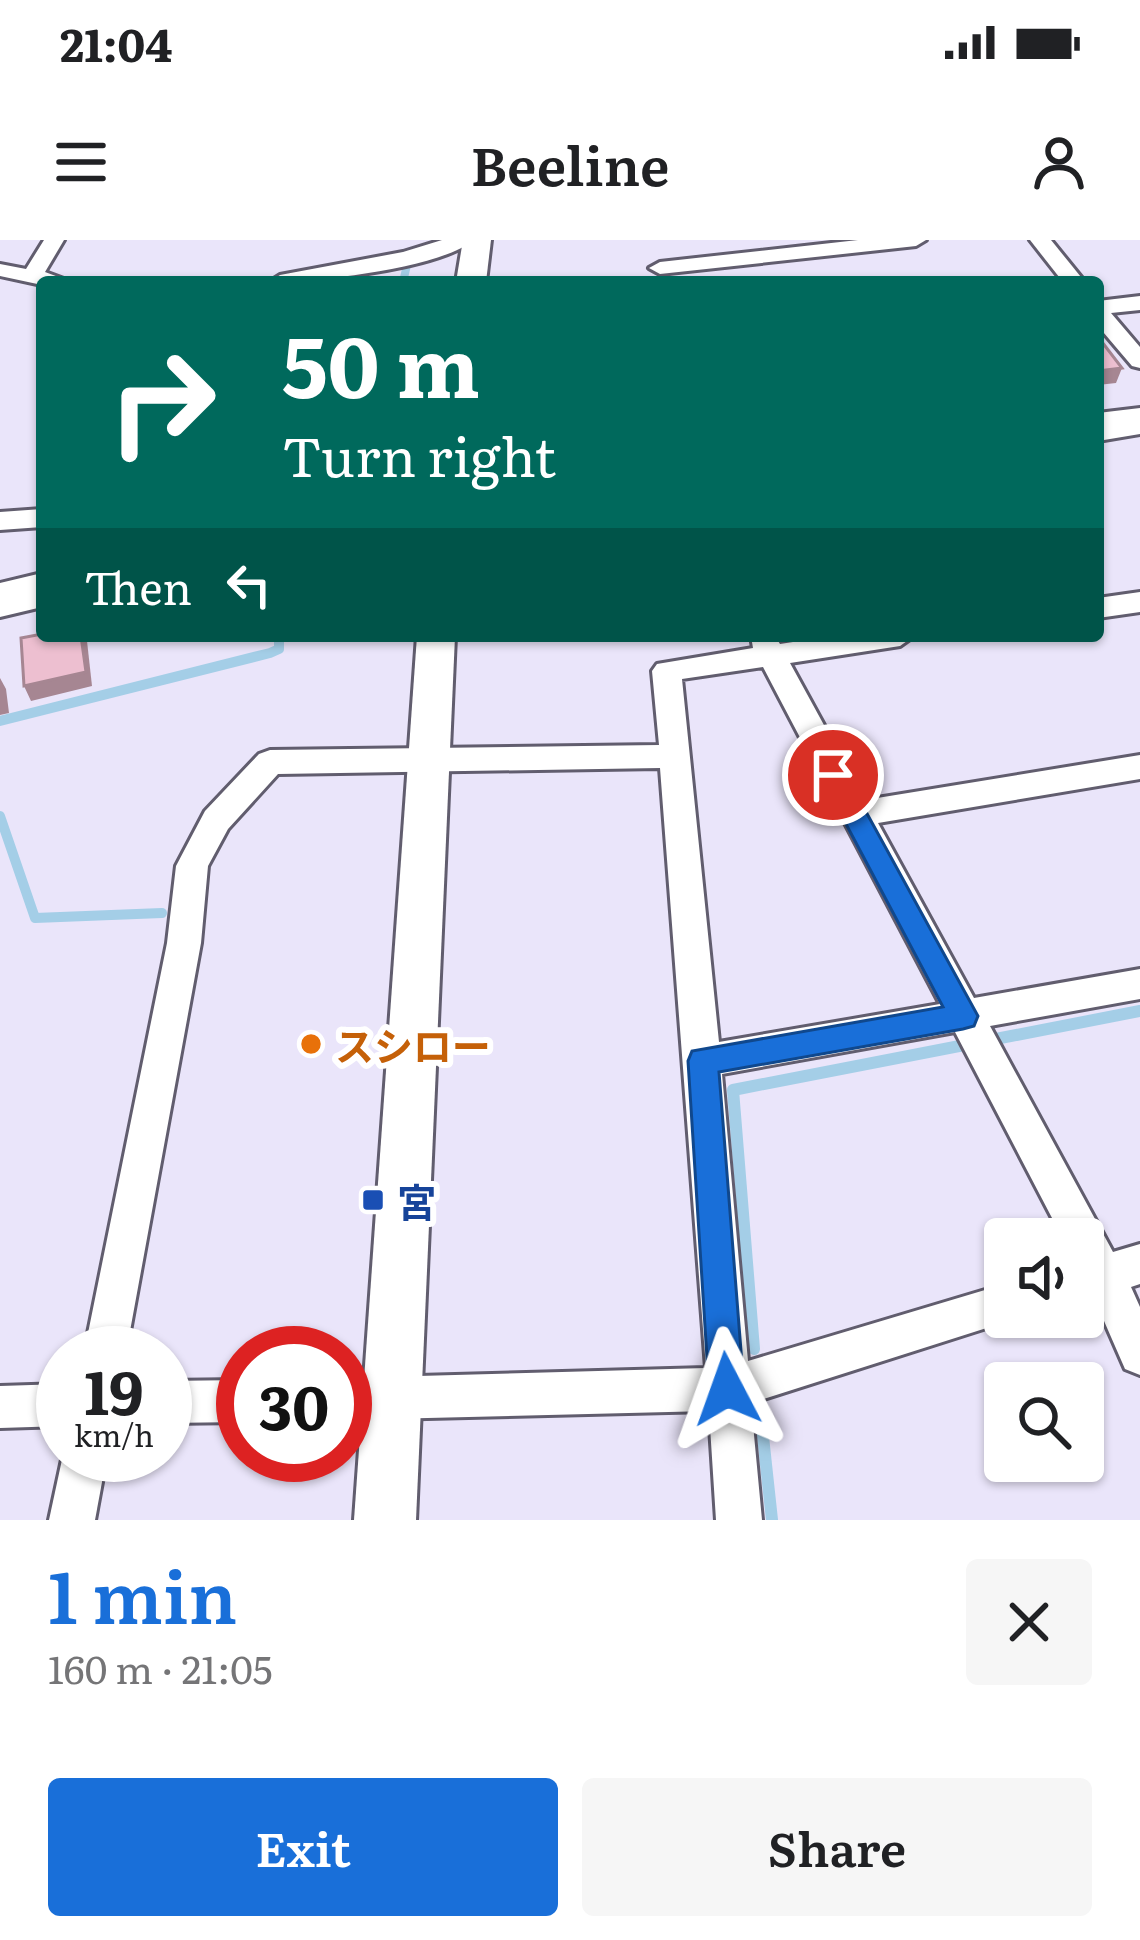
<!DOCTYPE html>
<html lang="en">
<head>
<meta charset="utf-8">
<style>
	:root { --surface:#fff; --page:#f6f6f6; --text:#202124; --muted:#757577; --accent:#196fd9 }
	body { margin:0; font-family:Literata,"Noto Sans JP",serif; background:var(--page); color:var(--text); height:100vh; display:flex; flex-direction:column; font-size:45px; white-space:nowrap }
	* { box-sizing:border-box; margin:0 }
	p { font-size:39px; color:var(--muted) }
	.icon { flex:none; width:66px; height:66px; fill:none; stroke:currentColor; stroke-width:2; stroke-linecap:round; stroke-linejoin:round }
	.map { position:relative; height:1280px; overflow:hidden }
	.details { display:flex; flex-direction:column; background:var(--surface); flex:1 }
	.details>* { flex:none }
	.banner { position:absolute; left:36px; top:36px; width:1068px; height:366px; border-radius:12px; box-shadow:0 3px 9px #0004; background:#00695c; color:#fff; overflow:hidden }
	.controls { position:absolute; left:984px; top:978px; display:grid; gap:24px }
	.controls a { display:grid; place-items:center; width:120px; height:120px; border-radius:12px; background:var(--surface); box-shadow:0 3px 9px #0004; font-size:60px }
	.speed { position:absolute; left:36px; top:1086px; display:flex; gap:24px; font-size:60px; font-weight:700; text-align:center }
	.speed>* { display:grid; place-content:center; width:156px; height:156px; border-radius:50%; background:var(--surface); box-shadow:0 3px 9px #0004; line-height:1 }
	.speed small { font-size:30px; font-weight:400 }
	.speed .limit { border:18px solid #d22; background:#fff; color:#111 }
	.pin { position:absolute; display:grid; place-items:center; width:102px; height:102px; color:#fff; margin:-51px; border:6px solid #fff; border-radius:50%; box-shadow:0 3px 12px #0007 }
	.me { position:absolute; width:132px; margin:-66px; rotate:356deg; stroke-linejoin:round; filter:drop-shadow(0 0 9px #0008) }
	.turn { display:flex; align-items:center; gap:42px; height:252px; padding:0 48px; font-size:54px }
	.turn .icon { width:156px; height:156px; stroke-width:2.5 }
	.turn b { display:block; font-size:84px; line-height:102px }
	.then { display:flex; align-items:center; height:114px; padding:0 48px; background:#0003; gap:24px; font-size:45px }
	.round { display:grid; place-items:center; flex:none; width:126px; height:126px; border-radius:12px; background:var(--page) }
	.summary { display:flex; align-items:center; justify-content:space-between; height:204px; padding:0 48px }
	h1 { font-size:72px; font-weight:600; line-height:90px; color:var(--accent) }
	.action { display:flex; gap:24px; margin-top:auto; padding:24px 48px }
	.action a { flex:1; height:138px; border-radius:12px; background:var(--accent); color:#fff; font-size:48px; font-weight:600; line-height:138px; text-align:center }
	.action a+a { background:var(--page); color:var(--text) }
	.status { display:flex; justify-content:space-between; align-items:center; height:84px; padding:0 60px; background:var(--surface); direction:ltr }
	.status svg { height:33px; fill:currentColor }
	header { display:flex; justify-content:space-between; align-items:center; height:156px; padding:0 48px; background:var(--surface); font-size:54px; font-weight:600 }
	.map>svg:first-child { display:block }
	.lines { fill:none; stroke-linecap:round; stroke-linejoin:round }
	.stream-far2 { stroke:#a4cee7; stroke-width:8 }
	.stream-far1 { stroke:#a4cee7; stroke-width:10 }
	.stream { stroke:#a4cee7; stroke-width:12 }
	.street-casing { stroke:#615d6e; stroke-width:6 }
	.secondary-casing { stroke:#615d6e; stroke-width:6 }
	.highway-casing { stroke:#615d6e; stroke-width:6 }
	.street { fill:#fff; fill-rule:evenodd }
	.secondary { fill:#fff; fill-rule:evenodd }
	.highway { fill:#fff; fill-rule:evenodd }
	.shaded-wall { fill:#a68692 }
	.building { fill:#edbfd0; stroke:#a68692; stroke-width:3 }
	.route { fill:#196fd9; stroke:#10488d; stroke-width:3 }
	.food-dot { fill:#e8710a; stroke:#fff; stroke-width:4.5 }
	.transit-dot { fill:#1a4fb4; stroke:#fff; stroke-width:4.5 }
	.labels { text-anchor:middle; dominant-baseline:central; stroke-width:12; stroke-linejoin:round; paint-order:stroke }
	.food-label { font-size:39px; font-weight:bold; fill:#c56008; stroke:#fff; text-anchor:start }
	.transit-label { font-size:39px; font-weight:bold; fill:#164399; stroke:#fff; text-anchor:start }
</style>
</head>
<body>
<div class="status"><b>21:04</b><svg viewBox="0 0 49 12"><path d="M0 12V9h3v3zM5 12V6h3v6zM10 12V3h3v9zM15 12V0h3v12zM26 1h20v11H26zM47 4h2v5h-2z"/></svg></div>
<header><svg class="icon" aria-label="menu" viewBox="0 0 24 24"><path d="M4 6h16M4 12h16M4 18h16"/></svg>Beeline<svg class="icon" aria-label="person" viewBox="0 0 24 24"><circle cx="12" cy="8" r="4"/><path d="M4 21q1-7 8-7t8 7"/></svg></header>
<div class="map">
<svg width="1140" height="1280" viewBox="0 0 1140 1280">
	<rect width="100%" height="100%" fill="#eae5fa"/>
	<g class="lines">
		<path class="stream-far2" d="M 403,42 L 407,25"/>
		<g class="stream-far1">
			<path d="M 0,481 L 270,413 L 279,409 L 279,396"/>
			<path d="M 0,576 L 35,678 L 162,673"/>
		</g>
		<g class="stream">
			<path d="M 754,1109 L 733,850 L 1140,771"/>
			<path d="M 760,1169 L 772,1280"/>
		</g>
		<g class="street-casing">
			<g id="street">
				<path d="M 44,0 L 64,0 L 45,32 L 72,42 L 42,45 L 0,36 L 0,24 L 26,29 Z"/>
				<path d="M 442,0 L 474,0 C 438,29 317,42 269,42 L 280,35 L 403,12 Z"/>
				<path d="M 858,0 L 926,0 L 916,6 L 660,34 L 649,28 L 660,22 Z"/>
				<path d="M 1030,0 L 1051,0 L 1085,42 L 1063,42 Z"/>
				<path d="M 1140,56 L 1140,70 L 1111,73 L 1140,107 L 1140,128 L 1132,126 L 1098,86 L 1098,61 Z"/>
				<path d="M 42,269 L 42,287 L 0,290 L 0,272 Z"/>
				<path d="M 1140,352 L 1140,372 L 1098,378 L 1098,358 Z"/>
				<path d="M 751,396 L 775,396 L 780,404 L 832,396 L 914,396 L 900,406 L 790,423 L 865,560 L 1140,515 L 1140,539 L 878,583 L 974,758 L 1140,729 L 1140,759 L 990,786 L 1113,1012 L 1140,1004 L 1140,1044 L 1131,1047 L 1140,1067 L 1140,1135 L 1125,1129 L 1094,1058 L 1083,1061 L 1083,999 L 1063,999 L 955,792 L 722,834 L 748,1121 L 1005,1044 L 1005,1077 L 1021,1077 L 751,1163 L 762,1280 L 716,1280 L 709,1171 L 345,1180 L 345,1138 L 706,1128 L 660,528 L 278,534 L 228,589 L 208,626 L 201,703 L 126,1113 L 84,1113 L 167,703 L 176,626 L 205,571 L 259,514 L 270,510 L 659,505 L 652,431 L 657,424 L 753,408 ZM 763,427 L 940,764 L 719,802 L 682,439 Z"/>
				<path d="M 243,1140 L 243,1182 L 165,1183 L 165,1141 Z"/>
				<path d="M 63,1144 L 63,1186 L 0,1188 L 0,1146 Z"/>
				<path d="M 63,1215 L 107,1215 L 95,1280 L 49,1280 Z"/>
			</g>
		</g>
		<g class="secondary-casing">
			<g id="secondary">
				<path d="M 463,0 L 491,0 L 486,42 L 456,42 Z"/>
				<path d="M 417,396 L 455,396 L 416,1280 L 354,1280 Z"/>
			</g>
		</g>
		<g class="highway-casing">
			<g id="highway">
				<path d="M 1140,168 L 1140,194 L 1098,201 L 1098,173 Z"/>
				<path d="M 42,333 L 42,367 L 0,377 L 0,343 Z"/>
			</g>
		</g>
		<use href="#street" class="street"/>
		<use href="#secondary" class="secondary"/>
		<use href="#highway" class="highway"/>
	</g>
	<g class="shaded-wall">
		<path d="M 1122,128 L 1116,143 L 1098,145 L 1098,131 Z"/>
		<path d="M 81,396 L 84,396 L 87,401 L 92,446 L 31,461 L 24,446 Z"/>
		<path d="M 0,438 L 6,449 L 9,473 L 0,475 Z"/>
	</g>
	<g class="building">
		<path d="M 1102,102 L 1122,128 L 1098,131 L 1098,103 Z"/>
		<path d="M 42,394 L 42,396 L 81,396 L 86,432 L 24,446 L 21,398 Z"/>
	</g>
	<path class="route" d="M 833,525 L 842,528 L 978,776 L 974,786 L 963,789 L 719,832 L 744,1149 L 739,1161 L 727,1166 L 714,1161 L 709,1149 L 688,821 L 692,811 L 943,767 L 820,535 Z"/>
	<circle class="food-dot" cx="311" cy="804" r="12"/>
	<rect class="transit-dot" x="361" y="948" width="24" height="24" rx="6"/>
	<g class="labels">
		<g class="food-label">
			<text x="335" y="804">スシロー</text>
		</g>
		<g class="transit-label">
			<text x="397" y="960">宮</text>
		</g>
	</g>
</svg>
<div class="controls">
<a><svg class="icon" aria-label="sound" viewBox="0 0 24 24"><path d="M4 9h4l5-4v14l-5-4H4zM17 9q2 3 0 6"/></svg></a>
<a><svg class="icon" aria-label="search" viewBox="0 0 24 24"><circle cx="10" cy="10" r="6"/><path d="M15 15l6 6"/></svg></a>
</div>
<div class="speed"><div>19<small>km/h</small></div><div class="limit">30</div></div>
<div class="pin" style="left:833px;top:535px;background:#d93025"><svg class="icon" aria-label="arrive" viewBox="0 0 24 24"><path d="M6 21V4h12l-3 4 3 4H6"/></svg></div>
<svg class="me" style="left:727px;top:1149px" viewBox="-20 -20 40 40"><path d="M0-17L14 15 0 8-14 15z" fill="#196fd9" stroke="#fff" stroke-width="4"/></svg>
<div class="banner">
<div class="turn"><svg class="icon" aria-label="right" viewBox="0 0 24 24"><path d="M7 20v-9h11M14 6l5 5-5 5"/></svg><div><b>50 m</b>Turn right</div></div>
<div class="then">Then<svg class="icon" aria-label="left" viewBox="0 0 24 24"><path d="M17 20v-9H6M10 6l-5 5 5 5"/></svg></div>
</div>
</div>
<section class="details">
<div class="summary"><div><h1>1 min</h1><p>160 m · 21:05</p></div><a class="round"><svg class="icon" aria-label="close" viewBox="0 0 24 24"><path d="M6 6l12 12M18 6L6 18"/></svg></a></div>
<div class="action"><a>Exit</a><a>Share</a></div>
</section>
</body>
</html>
